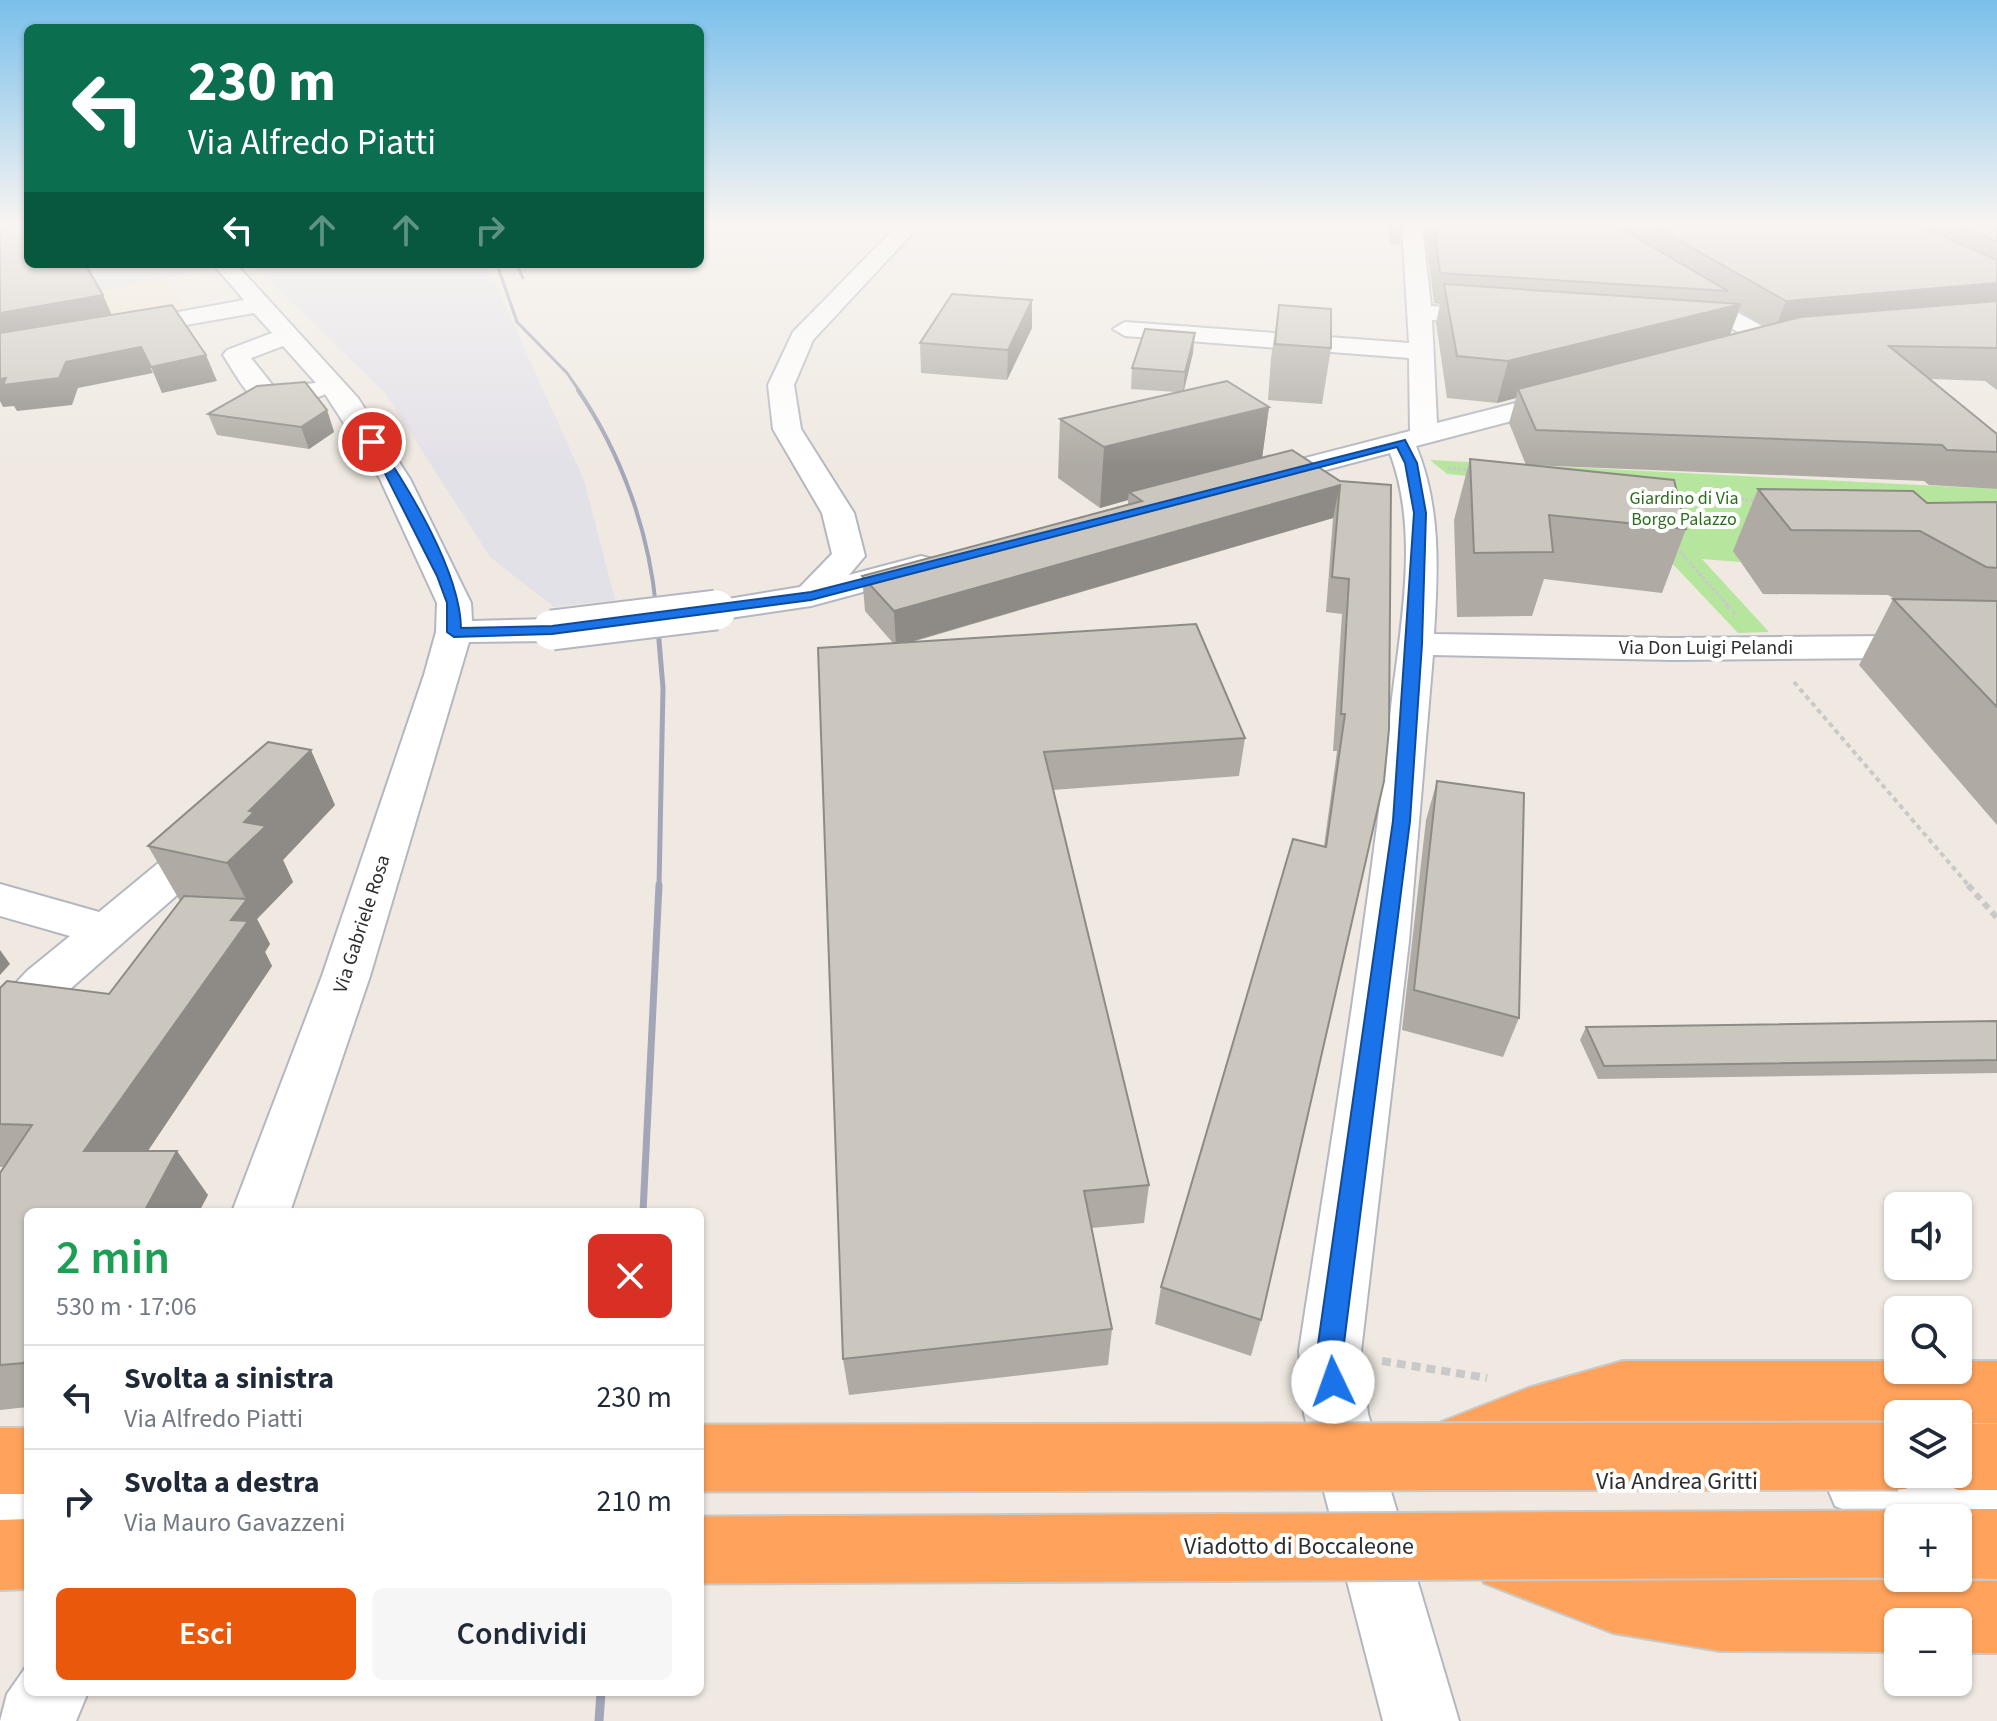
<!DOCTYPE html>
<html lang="it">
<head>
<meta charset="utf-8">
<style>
	:root { --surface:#fff; --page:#f6f6f7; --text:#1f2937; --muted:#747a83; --line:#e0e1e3; --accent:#ea580c }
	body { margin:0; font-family:"Source Sans 3",sans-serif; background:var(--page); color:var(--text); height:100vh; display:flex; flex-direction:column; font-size:30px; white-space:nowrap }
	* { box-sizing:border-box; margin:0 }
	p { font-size:26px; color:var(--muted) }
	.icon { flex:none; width:44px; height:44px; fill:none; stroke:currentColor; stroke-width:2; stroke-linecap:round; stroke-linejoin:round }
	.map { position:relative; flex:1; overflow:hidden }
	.details { position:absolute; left:24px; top:1208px; width:680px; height:488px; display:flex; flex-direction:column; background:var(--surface); border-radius:12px; box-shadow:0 2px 6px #0004 }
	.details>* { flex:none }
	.top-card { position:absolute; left:24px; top:24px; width:680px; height:244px; border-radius:12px; box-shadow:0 2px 6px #0004; background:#0b6e4f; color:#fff; overflow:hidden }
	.tools { position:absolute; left:1884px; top:1192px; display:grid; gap:16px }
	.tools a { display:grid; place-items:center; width:88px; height:88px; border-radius:12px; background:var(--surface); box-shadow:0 2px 6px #0004; font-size:40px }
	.pin { position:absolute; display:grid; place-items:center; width:68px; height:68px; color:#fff; margin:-34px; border:4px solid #fff; border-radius:50%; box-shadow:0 2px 8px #0007 }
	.me { position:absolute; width:88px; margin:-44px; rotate:357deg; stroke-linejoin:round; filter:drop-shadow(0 0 6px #0008) }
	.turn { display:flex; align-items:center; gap:28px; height:168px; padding:0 32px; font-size:36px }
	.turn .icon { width:104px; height:104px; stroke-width:2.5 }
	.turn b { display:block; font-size:56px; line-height:68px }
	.lanes { display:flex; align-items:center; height:76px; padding:0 32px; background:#0003; justify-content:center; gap:40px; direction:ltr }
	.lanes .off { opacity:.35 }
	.round { display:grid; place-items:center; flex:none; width:84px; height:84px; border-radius:12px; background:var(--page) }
	.headline { display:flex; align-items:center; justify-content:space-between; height:136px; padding:0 32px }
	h1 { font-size:48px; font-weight:600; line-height:60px; color:#1e9e55 }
	.primary-button { display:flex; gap:16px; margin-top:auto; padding:16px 32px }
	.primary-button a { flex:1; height:92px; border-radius:12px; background:var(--accent); color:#fff; font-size:32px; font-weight:600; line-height:92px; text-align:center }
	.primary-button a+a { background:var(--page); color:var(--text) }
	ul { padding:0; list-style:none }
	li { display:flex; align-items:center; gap:24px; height:104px; padding:0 32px; border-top:2px solid var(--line) }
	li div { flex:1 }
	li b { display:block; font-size:30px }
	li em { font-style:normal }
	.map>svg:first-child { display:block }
	.industrial { fill:#e3e1e8 }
	.education { fill:#f0e6d1 }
	.green { fill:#b6e59e }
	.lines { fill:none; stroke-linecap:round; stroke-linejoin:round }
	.minor-casing { stroke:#b4b7c1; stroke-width:4 }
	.highway-casing { stroke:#c9c9c9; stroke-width:4 }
	.path-far3 { stroke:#c9c9c9; stroke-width:3; stroke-dasharray:3 2; stroke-linecap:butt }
	.path-far2 { stroke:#c9c9c9; stroke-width:4; stroke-dasharray:5 4; stroke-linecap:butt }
	.path-far1 { stroke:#c9c9c9; stroke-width:6; stroke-dasharray:7 5; stroke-linecap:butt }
	.path { stroke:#c9c9c9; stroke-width:8; stroke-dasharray:9 6; stroke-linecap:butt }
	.minor { fill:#fff; fill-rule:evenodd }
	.highway { fill:#ffa35c; fill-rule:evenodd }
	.rail-far4 { stroke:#a3a6b8; stroke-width:3 }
	.rail-far3 { stroke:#a3a6b8; stroke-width:4 }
	.rail-far2 { stroke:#a3a6b8; stroke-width:5 }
	.rail-far1 { stroke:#a3a6b8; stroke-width:7 }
	.rail { stroke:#a3a6b8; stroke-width:9 }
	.minor-bridge-casing { stroke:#b4b7c1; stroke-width:43; stroke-linecap:butt }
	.highway-bridge-casing { stroke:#c9c9c9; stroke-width:71; stroke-linecap:butt }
	.minor-bridge { stroke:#fff; stroke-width:39 }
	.highway-bridge { stroke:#ffa35c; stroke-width:67 }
	.wall { fill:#afaba4; fill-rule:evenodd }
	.shaded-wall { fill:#8e8b86 }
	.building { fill:#cbc7bf; stroke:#8e8b86; stroke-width:2 }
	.route { fill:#1a73e8; stroke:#114b97; stroke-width:2 }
	.labels { text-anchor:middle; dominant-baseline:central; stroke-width:8; stroke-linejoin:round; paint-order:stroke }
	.far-park-label { font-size:18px; fill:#2c6e1b; stroke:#fff }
	.street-label { font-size:20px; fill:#2e2e2e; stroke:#fff }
	.near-street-label { font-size:24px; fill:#2e2e2e; stroke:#fff }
</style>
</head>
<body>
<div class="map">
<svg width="1997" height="1721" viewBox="0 0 1997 1721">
	<rect width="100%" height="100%" fill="#efe9e1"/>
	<g class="industrial">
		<path d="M 0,225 L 28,264 L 202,264 L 208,270 L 13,308 Z"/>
		<path d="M 252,264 L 482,264 L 494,281 L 584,480 L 615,600 L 554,607 L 490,557 L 385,393 Z"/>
	</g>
	<path class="education" d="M 161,279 L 190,312 L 0,345 L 0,286 L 13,308 Z"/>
	<path class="green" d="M 1430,460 L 1997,489 L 1997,565 L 1736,552 L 1740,562 L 1702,559 L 1769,632 L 1738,633 L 1652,542 L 1520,481 L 1447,474 Z"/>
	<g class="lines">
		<g class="minor-casing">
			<g id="minor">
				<path d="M 898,225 L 920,225 L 813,340 L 794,385 L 801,429 L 854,513 L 865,556 L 849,575 L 921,556 L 933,559 L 938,566 L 933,573 L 811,606 L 716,620 L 704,617 L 699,610 L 704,603 L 800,587 L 832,554 L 822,513 L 773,429 L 768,385 L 793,332 Z"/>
				<path d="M 1402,225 L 1422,225 L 1431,306 L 1497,310 L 1509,317 L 1497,324 L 1432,320 L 1437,423 L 1571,389 L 1580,391 L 1584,397 L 1580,403 L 1416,446 C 1441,506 1438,570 1434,634 L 1673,638 L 1997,635 L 1997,657 L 1673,660 L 1433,655 L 1409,941 L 1361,1351 L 1368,1414 L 1459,1721 L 1383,1721 L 1304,1414 L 1299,1351 C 1331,1140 1367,929 1390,716 C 1399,632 1421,535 1390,453 L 1254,489 L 1243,486 L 1239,480 L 1243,474 L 1410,431 L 1409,358 L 1125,336 L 1113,329 L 1125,322 L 1409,343 Z"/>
				<path d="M 213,264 L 236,264 L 358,398 L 410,479 L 471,603 L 472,621 L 552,619 L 565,622 L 570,630 L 565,638 L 552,641 L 469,642 L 370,976 L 290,1212 L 232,1212 L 322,976 L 424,675 L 436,632 L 437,603 L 380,479 L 325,394 C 316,400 266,408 257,401 C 244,392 232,368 223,355 L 227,350 L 272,333 L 254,313 L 123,336 L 111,329 L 123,322 L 244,300 ZM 283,346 L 316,383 L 274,387 L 251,358 Z"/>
				<path d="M 1682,282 L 1771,331 L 1774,336 L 1762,343 L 1753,341 L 1674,294 L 1671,289 L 1674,284 Z"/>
				<path d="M 211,828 L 226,832 L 233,842 L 226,852 L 61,997 L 18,1046 L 0,1051 L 0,1000 L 27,971 L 70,936 L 0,916 L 0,884 L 99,912 L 196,832 Z"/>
				<path d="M 1859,1448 L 1898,1448 L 1898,1474 L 1958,1474 L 1958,1448 L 1997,1448 L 1997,1516 L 1859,1516 L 1835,1506 L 1825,1482 L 1835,1458 Z"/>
				<rect x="0" y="1470" width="28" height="68"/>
				<path d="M 28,1664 L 28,1692 L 88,1692 L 76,1721 L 0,1721 L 7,1694 Z"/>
			</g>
		</g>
		<g class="highway-casing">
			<g id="highway">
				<path d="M 1623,1361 L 1898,1361 L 1898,1370 L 1958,1370 L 1958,1361 L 1997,1361 L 1997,1423 L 1958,1423 L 1958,1414 L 1898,1414 L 1898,1423 L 1623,1423 L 1528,1452 L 1464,1478 L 1441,1468 L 1431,1445 L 1441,1422 L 1528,1388 Z"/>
				<path d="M 1958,1424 L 1997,1424 L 1997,1490 L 1958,1490 L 1935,1480 L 1932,1474 L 1958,1474 Z"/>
				<rect x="0" y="1428" width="28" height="66"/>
				<path d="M 1958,1509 L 1997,1509 L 1997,1579 L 1956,1578 L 1958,1518 L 1937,1518 Z"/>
				<path d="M 28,1519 L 28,1589 L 0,1590 L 0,1520 Z"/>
				<path d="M 1509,1523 L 1613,1561 L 1720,1579 L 1997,1581 L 1997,1653 L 1958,1653 L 1958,1622 L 1898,1622 L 1898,1652 L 1720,1651 L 1613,1633 L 1484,1583 L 1474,1558 L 1484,1533 Z"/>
			</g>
		</g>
		<g class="path-far3">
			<path d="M 1448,468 L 1470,470"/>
			<path d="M 1671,492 L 1761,501"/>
			<path d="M 1676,547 L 1729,607"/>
		</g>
		<g class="path-far2">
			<path d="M 1727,605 L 1735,614"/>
			<path d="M 1794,682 L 1970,887"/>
		</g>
		<path class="path-far1" d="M 1968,885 L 1997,918"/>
		<path class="path" d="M 1382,1361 L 1487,1378"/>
		<use href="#minor" class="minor"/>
		<use href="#highway" class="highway"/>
		<g class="rail-far4">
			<path d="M 497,264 L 517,322 L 567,373 L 580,392"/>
			<path d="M 516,264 L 523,278"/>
		</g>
		<path class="rail-far3" d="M 578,390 C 621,453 649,531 656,607"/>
		<path class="rail-far2" d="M 656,605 L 663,688 L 659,887"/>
		<path class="rail-far1" d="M 643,1212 L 659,885"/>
		<path class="rail" d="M 599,1721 L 601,1692"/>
		<g class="minor-bridge-casing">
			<path id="minor-bridge" d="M 552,630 L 716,610"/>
		</g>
		<g class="highway-bridge-casing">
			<g id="highway-bridge">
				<path d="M 700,1458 L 1898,1456"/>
				<path d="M 700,1550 L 1898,1544"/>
			</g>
		</g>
		<use href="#minor-bridge" class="minor-bridge"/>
		<use href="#highway-bridge" class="highway-bridge"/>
	</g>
	<g class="wall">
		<path d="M 1389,225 L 1404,225 L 1400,245 L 1389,244 Z"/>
		<path d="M 1424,225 L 1997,225 L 1997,390 L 1985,381 L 1931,379 L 1997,434 L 1997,489 L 1929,485 L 1924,481 L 1529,465 L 1686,529 L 1662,593 L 1544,579 L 1532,616 L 1457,617 L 1454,520 L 1470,459 L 1526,465 L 1509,423 L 1516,398 L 1497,403 L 1447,398 L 1436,323 L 1440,304 L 1434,303 ZM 1739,311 L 1764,326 L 1730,335 Z"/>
		<path d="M 1279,305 L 1331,348 L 1322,404 L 1268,400 L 1271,358 Z"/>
		<path d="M 1032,328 L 1007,380 L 921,373 L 920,343 Z"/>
		<path d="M 1193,353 L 1184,391 L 1269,407 L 1262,458 L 1340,481 L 1391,485 L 1261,1320 L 1251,1356 L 1155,1324 L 1161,1287 L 1324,846 L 1337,751 L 1333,751 L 1342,614 L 1326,612 L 1333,518 L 912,642 L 1245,738 L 1239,776 L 1053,790 L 1149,1185 L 1144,1223 L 1092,1228 L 1112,1329 L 1108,1365 L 849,1395 L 843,1359 L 893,643 L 865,611 L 862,576 L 1128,504 L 1128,500 L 1100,508 L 1058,478 L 1060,419 L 1176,392 L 1131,389 L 1132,368 Z"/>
		<path d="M 327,410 L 334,432 L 309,449 L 217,435 L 208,414 Z"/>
		<path d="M 1758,489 L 1927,503 L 1997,502 L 1997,825 L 1859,665 L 1893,599 L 1895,599 L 1888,595 L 1763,594 L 1733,551 Z"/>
		<path d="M 1437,781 L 1519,1018 L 1503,1057 L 1402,1030 L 1426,820 Z"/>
		<path d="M 335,805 L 283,860 L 293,882 L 257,919 L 270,944 L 265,952 L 272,966 L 148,1151 L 208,1195 L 28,1212 L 28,1407 L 0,1410 L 0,1173 L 4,1167 L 0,1167 L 0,988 L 109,994 L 180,901 L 148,846 Z"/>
		<path d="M 1997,1021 L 1997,1073 L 1598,1079 L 1580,1040 L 1586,1027 Z"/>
	</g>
	<g class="shaded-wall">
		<path d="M 1997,283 L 1997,312 L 1774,332 L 1786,301 Z"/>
		<path d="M 103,295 L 114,320 L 0,340 L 0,313 Z"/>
		<path d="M 1032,300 L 1032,328 L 1007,380 L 1008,350 Z"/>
		<path d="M 1741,304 L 1726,344 L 1518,389 L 1516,398 L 1497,403 L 1508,361 Z"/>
		<path d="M 1195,333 L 1193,353 L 1183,393 L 1185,372 Z"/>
		<path d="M 141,347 L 153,373 L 78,388 L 72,405 L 17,411 L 14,406 L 3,407 L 0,401 L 0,365 Z"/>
		<path d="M 206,355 L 217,381 L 162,393 L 151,367 Z"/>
		<path d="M 1269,407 L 1261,466 L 1129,492 L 1128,500 L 1100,508 L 1104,447 Z"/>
		<path d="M 327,410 L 334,432 L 309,449 L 301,427 Z"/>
		<path d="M 1340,485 L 1333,518 L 896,646 L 894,611 Z"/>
		<path d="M 311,750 L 335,805 L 283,860 L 293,882 L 257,919 L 270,944 L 265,952 L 272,966 L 118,1195 L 84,1151 L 231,920 L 246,899 L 227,863 L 249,811 Z"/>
		<path d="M 0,950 L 10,964 L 0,975 Z"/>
		<path d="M 177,1151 L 208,1195 L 199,1212 L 144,1212 Z"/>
		<path d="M 28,1354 L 28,1368 L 24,1363 Z"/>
	</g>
	<g class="building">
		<path d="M 0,225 L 28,225 L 28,264 L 85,264 L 103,295 L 0,313 Z"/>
		<path d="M 1434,225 L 1615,225 L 1728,291 L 1440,273 Z"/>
		<path d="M 1652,225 L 1918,225 L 1997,260 L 1997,283 L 1786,301 Z"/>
		<path d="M 1959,225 L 1997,225 L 1997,242 Z"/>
		<path d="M 1444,284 L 1741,304 L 1508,361 L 1457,356 Z"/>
		<path d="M 952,294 L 1032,300 L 1008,350 L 920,343 Z"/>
		<path d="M 1997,301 L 1997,348 L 1889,346 L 1997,434 L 1997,452 L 1947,450 L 1942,445 L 1536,430 L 1518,389 L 1800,317 Z"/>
		<path d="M 172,305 L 206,355 L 151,367 L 141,347 L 66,362 L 59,378 L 3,385 L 6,378 L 0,379 L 0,333 Z"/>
		<path d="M 1279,305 L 1331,309 L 1331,348 L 1275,344 Z"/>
		<path d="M 1145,329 L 1195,333 L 1185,372 L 1132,368 Z"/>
		<path d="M 1227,381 L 1269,407 L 1104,447 L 1060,419 Z"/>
		<path d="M 305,382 L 327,410 L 301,427 L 208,414 L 257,386 Z"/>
		<path d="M 1292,450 L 1340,481 L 1391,485 L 1389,729 L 1384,781 L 1261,1320 L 1161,1287 L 1293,839 L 1326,847 L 1345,714 L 1341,714 L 1349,579 L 1332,577 L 1340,485 L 894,611 L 862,576 L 1142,501 L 1129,492 Z"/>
		<path d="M 1470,459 L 1674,480 L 1686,529 L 1549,515 L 1553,552 L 1474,553 Z"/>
		<path d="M 1758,489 L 1913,491 L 1927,503 L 1997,502 L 1997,568 L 1986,567 L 1920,531 L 1791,530 Z"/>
		<path d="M 1893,599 L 1997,601 L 1997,707 Z"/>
		<path d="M 1196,624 L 1245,738 L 1044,752 L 1149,1185 L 1084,1191 L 1112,1329 L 843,1359 L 818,648 Z"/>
		<path d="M 268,742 L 311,750 L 249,811 L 254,812 L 244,822 L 266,826 L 227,863 L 148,846 Z"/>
		<path d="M 1437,781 L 1524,793 L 1519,1018 L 1414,990 Z"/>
		<path d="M 184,896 L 247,899 L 231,920 L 248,921 L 84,1151 L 177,1151 L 144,1212 L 28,1212 L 28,1354 L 24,1363 L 0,1365 L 0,1173 L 32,1125 L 0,1124 L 0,988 L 7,981 L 109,994 Z"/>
		<path d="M 1997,1021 L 1997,1060 L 1604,1066 L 1586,1027 Z"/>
	</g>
	<linearGradient id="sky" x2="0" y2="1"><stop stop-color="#7abfeb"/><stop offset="0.48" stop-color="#f8f5f2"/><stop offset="1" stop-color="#f8f5f2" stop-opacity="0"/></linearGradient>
	<rect width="1997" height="466" fill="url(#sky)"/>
	<path class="route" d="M 368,440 L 376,440 C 408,487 460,571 461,628 L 552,626 L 811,592 L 1405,440 L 1417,463 L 1426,513 L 1422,644 L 1410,821 L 1343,1351 L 1346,1382 L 1342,1391 L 1333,1395 L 1324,1391 L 1317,1351 L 1393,821 L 1414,513 L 1405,463 L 1397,447 L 811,600 L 552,634 L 454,637 L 447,632 L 447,603 L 437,576 Z"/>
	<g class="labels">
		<g class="far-park-label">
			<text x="1684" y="498">Giardino di Via<tspan x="1684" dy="21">Borgo Palazzo</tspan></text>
		</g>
		<g class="street-label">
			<text x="1706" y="648">Via Don Luigi Pelandi</text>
			<text transform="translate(362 924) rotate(-72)">Via Gabriele Rosa</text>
		</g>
		<g class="near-street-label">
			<text x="1677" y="1481">Via Andrea Gritti</text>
			<text x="1299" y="1546">Viadotto di Boccaleone</text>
		</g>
	</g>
</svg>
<div class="tools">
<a><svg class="icon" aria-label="sound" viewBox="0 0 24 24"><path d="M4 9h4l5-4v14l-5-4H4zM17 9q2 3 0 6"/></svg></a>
<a><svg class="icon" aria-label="search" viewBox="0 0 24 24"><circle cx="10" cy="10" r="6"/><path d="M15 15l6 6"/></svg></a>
<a><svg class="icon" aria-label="layers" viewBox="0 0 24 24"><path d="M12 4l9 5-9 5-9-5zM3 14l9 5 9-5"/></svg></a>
<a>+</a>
<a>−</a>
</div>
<div class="pin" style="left:372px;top:442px;background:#d93025"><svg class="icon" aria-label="arrive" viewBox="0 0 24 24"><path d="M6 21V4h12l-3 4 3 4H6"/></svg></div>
<svg class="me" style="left:1333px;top:1382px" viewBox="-20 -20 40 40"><circle r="19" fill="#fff"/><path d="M0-13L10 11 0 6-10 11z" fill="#1a73e8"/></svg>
<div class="top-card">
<div class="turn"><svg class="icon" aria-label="left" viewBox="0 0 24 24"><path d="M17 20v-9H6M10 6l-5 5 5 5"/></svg><div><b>230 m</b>Via Alfredo Piatti</div></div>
<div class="lanes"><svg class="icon" aria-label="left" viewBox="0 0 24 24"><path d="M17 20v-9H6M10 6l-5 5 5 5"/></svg><svg class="icon off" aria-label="ahead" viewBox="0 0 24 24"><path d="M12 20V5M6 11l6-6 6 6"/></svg><svg class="icon off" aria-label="ahead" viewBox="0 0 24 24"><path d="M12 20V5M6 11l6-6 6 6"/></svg><svg class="icon off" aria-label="right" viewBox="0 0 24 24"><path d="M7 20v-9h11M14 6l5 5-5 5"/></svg></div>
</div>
<section class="details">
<div class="headline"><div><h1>2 min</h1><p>530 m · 17:06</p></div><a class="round" style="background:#d93025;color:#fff"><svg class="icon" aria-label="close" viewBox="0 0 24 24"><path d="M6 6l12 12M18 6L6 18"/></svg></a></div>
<ul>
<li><svg class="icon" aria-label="left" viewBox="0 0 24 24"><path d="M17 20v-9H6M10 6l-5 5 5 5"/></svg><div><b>Svolta a sinistra</b><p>Via Alfredo Piatti</p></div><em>230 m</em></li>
<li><svg class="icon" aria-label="right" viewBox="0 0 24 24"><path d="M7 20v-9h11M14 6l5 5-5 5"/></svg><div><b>Svolta a destra</b><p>Via Mauro Gavazzeni</p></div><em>210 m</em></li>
</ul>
<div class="primary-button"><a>Esci</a><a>Condividi</a></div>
</section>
</div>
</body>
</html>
